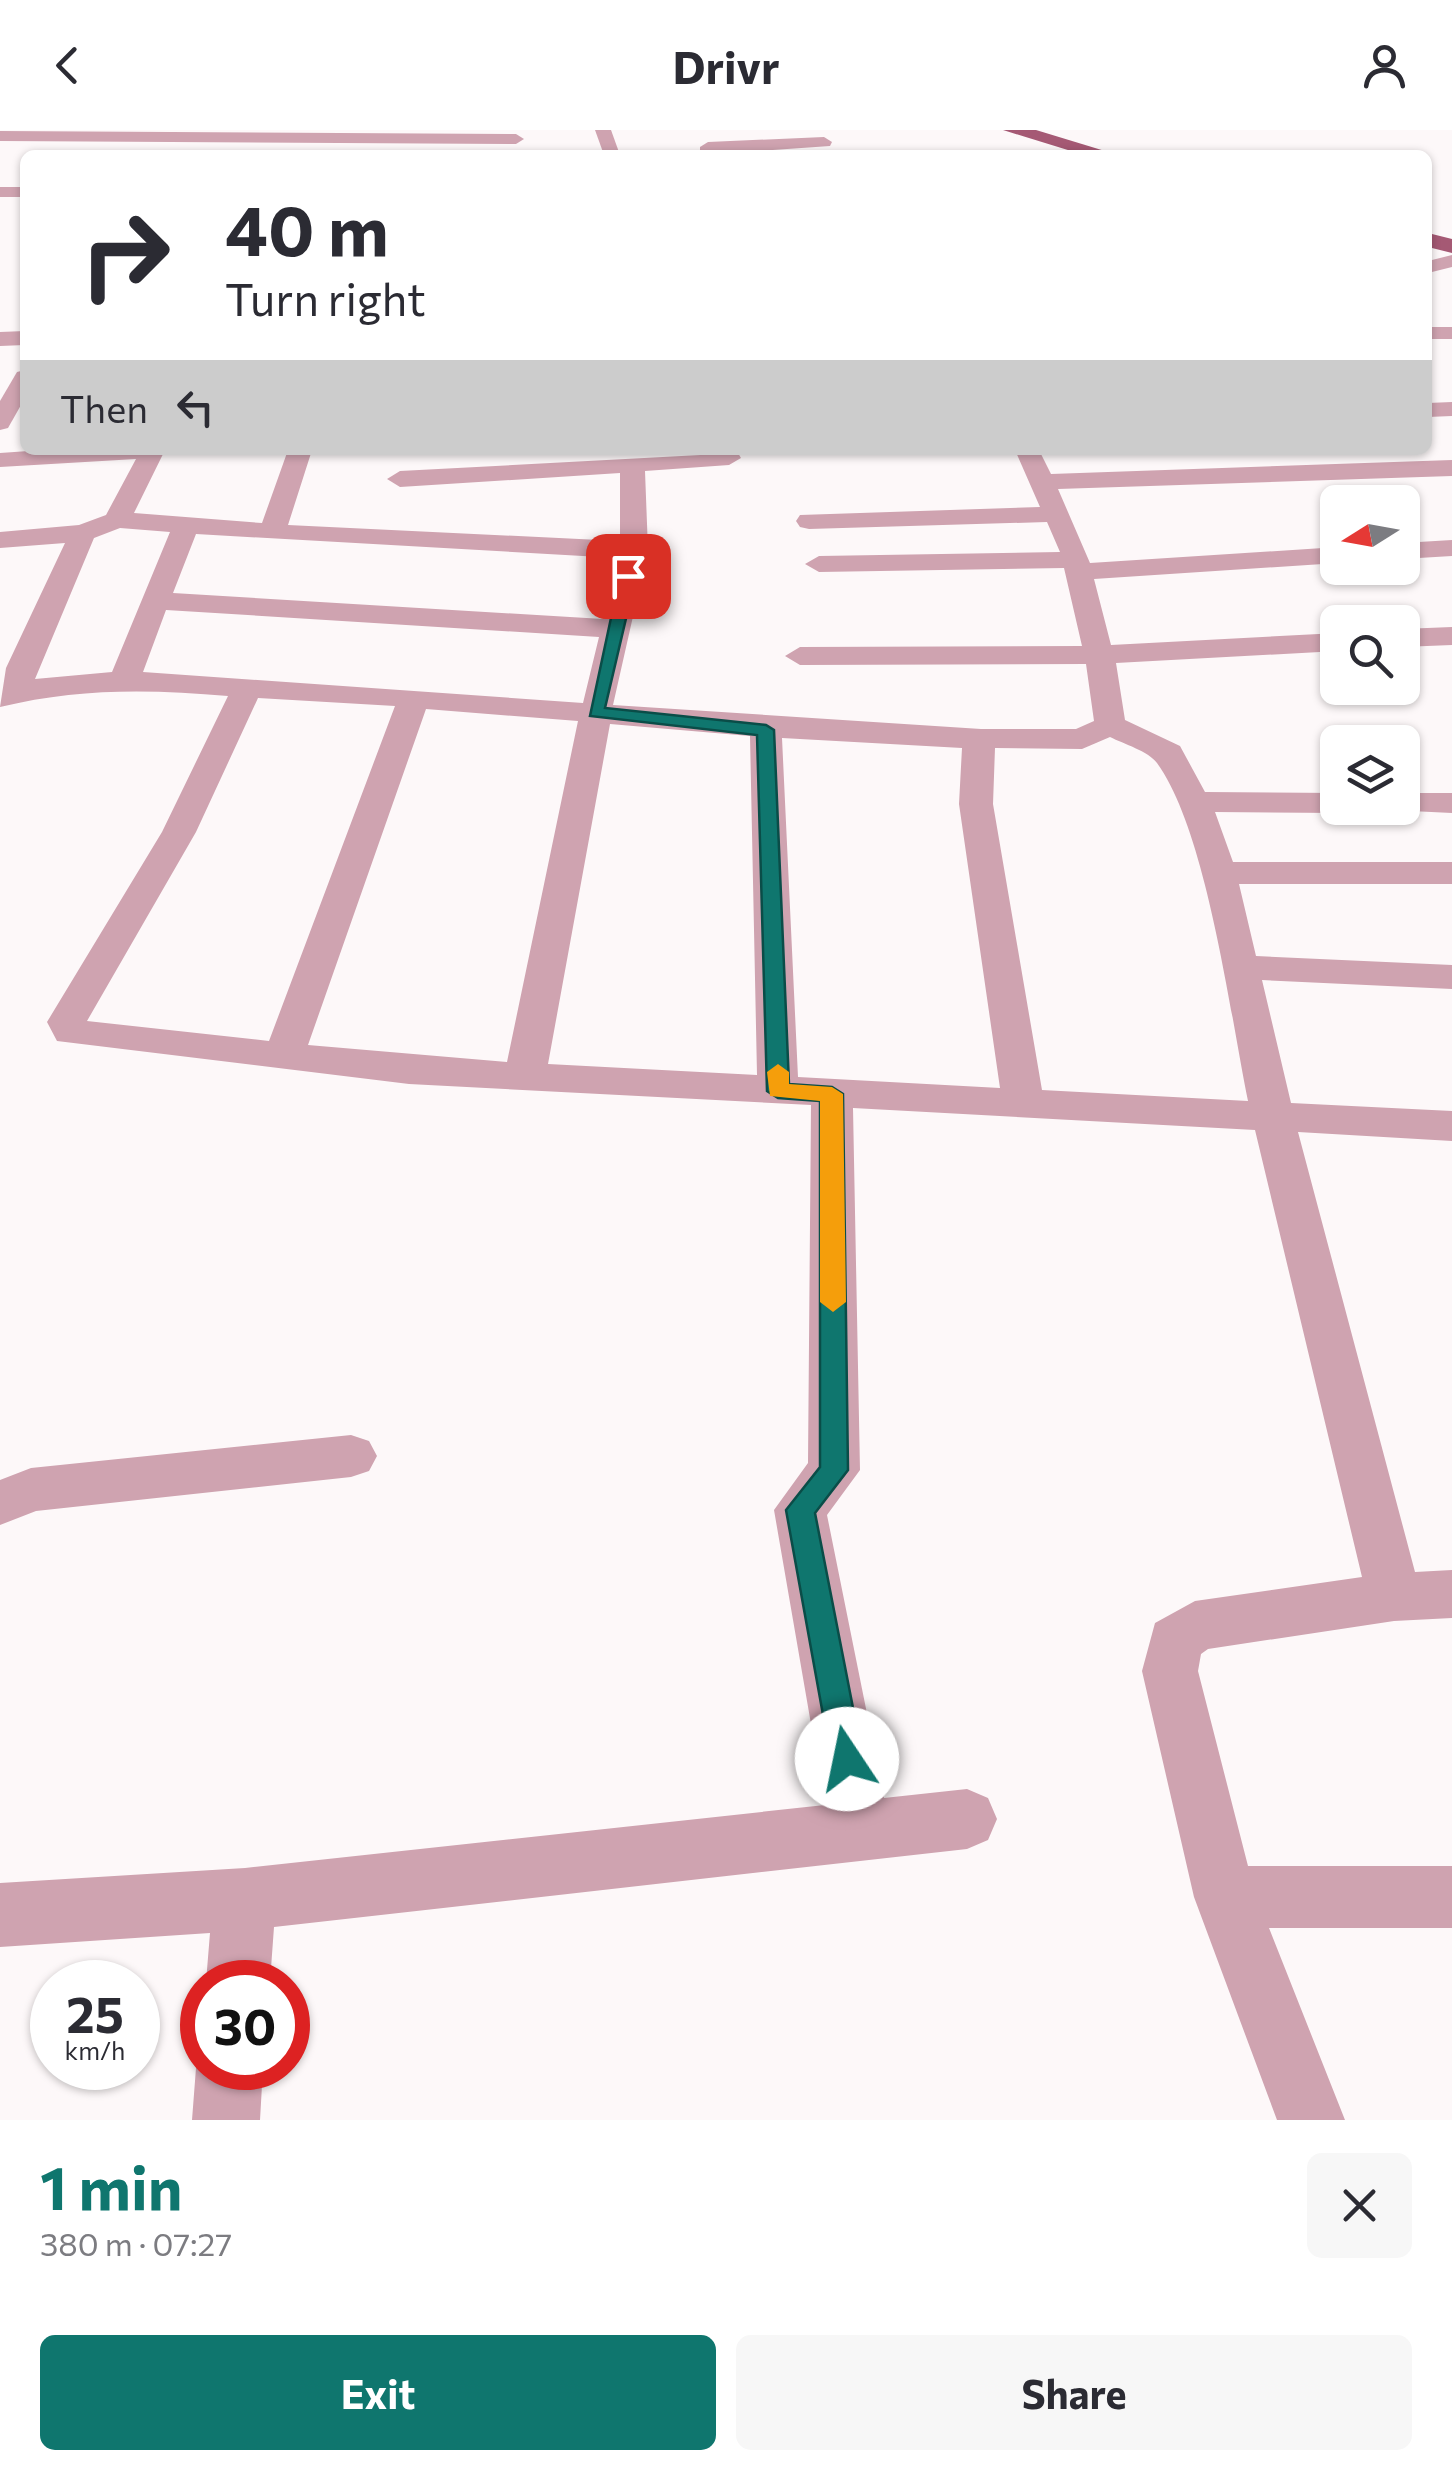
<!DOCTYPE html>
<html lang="en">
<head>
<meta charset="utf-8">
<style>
	:root { --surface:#fff; --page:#f7f7f7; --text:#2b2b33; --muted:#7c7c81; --accent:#0f766e }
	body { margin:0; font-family:Commissioner,sans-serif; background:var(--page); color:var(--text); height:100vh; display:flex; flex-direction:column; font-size:38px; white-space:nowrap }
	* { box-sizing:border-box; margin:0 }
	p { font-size:32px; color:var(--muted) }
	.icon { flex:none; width:55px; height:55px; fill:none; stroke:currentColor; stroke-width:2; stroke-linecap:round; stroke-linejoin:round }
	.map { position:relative; height:1990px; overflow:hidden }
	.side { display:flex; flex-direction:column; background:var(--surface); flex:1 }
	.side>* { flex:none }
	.top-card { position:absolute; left:20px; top:20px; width:1412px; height:305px; border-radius:15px; box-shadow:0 2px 8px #0004; background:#fff; color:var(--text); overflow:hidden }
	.needle { width:65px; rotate:259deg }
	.fabs { position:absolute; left:1320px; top:355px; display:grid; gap:20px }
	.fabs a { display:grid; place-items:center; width:100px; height:100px; border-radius:15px; background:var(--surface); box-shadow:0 2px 8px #0004; font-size:50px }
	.speed { position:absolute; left:30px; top:1830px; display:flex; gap:20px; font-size:50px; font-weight:700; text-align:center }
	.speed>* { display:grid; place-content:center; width:130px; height:130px; border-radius:50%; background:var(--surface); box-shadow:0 2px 8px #0004; line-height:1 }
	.speed small { font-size:25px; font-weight:400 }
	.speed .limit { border:15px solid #d22; background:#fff; color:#111 }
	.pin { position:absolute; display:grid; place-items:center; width:85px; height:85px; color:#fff; margin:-42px; border-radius:20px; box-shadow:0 5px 15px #0006 }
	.me { position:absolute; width:110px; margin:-55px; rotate:349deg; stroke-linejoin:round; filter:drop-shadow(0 0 8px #0008) }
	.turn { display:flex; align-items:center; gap:35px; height:210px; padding:0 40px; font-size:45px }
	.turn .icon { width:130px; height:130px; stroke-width:2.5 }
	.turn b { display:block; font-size:70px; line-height:85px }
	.then { display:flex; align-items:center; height:95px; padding:0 40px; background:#0003; gap:20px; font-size:38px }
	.round { display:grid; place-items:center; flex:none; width:105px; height:105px; border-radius:15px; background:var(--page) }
	.summary { display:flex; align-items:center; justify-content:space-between; height:170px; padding:0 40px }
	h1 { font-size:60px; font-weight:700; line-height:75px; color:var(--accent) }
	.action { display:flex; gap:20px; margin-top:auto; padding:20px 40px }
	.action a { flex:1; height:115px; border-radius:15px; background:var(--accent); color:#fff; font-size:40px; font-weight:700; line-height:115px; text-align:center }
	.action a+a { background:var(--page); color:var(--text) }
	header { display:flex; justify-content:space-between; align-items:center; height:130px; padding:0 40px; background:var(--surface); font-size:45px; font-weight:700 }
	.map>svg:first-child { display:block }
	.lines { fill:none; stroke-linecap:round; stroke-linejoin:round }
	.minor { fill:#cfa3b0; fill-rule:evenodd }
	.major { fill:#a55974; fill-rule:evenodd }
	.route { fill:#0f766e; stroke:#0a4d48; stroke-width:2.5 }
	.slow { fill:#f59e0b }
</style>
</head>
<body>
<header><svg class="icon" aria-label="back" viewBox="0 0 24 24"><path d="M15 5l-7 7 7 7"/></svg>Drivr<svg class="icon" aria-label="person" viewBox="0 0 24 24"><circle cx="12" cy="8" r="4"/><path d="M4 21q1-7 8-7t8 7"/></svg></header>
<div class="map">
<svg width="1452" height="1990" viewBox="0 0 1452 1990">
	<rect width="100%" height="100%" fill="#fdf8f9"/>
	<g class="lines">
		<g class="minor">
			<path d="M 595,0 L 611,0 L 620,25 L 604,25 Z"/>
			<path d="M 0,1 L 516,4 L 524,9 L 516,14 L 0,11 Z"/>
			<path d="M 824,7 L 832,12 L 830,16 L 700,25 L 700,17 L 708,12 Z"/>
			<rect x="0" y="57" width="25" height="10"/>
			<path d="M 1452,125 L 1452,137 L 1428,143 L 1428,131 Z"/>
			<rect x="1428" y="197" width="24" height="12"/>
			<path d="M 25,201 L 25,215 L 0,216 L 0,202 Z"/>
			<path d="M 25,240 L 25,268 L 8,298 L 0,300 L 0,271 L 17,242 Z"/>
			<path d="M 1452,272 L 1452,286 L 1428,287 L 1428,273 Z"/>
			<path d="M 43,320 L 165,320 L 134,383 L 262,393 L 288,320 L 312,320 L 288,395 L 620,411 L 620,343 L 400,357 L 387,349 L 400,341 L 738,323 L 741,328 L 729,335 L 645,341 L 648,420 L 613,575 L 981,599 L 1076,599 L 1094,591 L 1086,534 L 800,535 L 785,526 L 800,517 L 1082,516 L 1064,438 L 819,442 L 805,434 L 819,426 L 1060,422 L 1047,392 L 809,399 L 800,397 L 796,391 L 800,385 L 1040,377 L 1015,320 L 1039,320 L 1051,344 L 1452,330 L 1452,346 L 1058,359 L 1090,433 L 1338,417 L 1338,433 L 1094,449 L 1111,515 L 1338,503 L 1338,521 L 1116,533 L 1125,590 L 1180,616 L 1205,662 L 1338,663 L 1338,678 L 1352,678 L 1338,683 L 1215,682 L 1233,732 L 1452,732 L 1452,754 L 1239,754 L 1256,826 L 1452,835 L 1452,859 L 1262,850 L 1291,973 L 1452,981 L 1452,1011 L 1298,1002 L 1415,1442 L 1452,1440 L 1452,1488 L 1394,1491 L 1208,1519 L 1201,1524 L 1198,1541 L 1248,1736 L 1452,1736 L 1452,1798 L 1269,1798 L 1345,1990 L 1277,1990 L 1194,1767 L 1142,1541 L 1155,1493 L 1195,1471 L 1362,1447 L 1255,1000 L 853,978 L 860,1340 L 827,1385 L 884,1668 L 967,1659 L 988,1668 L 997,1689 L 988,1710 L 967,1719 L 274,1797 L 270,1852 L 206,1852 L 210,1803 L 0,1817 L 0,1753 L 245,1738 L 825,1675 L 774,1380 L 808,1333 L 811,975 L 409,954 L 57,911 L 47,892 L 162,702 L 228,566 C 149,559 77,558 0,577 L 6,538 L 65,413 L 0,418 L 0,402 L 79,395 L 106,385 L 136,329 L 0,337 L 0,323 ZM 120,398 L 170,402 L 112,542 L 35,549 L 94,408 ZM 196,404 L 618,428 L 603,489 L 173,463 ZM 166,480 L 599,507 L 583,573 L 143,542 ZM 258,568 L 395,576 L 269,911 L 87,891 L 196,702 ZM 426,579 L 578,591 L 507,932 L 308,915 ZM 610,594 L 750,606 L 757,945 L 548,934 ZM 1110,607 C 1124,614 1148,621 1157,633 C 1207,702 1230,883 1248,971 L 1042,960 L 993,674 L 995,618 L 1082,619 ZM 782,608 L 962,618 L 959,674 L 1000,958 L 798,947 Z"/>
			<path d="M 1452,410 L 1452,426 L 1402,429 L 1402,413 Z"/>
			<path d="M 1452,497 L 1452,515 L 1402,517 L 1402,499 Z"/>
			<path d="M 1402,663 L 1452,663 L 1452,683 L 1390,680 L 1402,678 Z"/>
			<path d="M 351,1305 L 369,1311 L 377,1326 L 369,1341 L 351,1347 L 36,1381 L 0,1395 L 0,1350 L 31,1338 Z"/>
			<path d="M 202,1923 L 202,1938 L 263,1938 L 260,1990 L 192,1990 L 196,1938 Z"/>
		</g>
		<g class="major">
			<path d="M 1003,0 L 1036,0 L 1118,25 L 1084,25 Z"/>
			<path d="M 1428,103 L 1452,109 L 1452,123 L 1428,117 Z"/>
		</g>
	</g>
	<path class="route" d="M 628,442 L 636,446 L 605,578 L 766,595 L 774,600 L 789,954 L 832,957 L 843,964 L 848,1340 L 815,1383 L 863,1629 L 858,1639 L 847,1644 L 836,1639 L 831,1629 L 786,1380 L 820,1337 L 820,971 L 778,968 L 767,961 L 757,605 L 590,586 L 620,446 Z"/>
	<path class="slow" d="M 778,934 L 789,942 L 789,954 L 832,957 L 843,964 L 846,1172 L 833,1182 L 820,1172 L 820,971 L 770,966 L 767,942 Z"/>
</svg>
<div class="fabs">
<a><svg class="needle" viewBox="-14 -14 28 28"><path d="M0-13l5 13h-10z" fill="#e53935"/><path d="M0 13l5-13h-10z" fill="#7c7c81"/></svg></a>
<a><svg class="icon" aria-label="search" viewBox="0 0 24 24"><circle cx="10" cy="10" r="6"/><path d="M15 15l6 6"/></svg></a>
<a><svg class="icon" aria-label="layers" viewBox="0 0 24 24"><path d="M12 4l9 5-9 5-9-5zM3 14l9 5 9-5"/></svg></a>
</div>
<div class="speed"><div>25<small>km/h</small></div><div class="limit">30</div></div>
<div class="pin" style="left:628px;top:446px;background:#d93025"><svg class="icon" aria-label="arrive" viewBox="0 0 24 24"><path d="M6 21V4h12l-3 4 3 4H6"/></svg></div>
<svg class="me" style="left:847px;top:1629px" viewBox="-20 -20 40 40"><circle r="19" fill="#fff"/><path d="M0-13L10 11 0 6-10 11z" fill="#0f766e"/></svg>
<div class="top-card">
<div class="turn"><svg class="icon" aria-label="right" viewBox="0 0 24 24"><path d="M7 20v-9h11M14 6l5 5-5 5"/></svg><div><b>40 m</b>Turn right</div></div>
<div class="then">Then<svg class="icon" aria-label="left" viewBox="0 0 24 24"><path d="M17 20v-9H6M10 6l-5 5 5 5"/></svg></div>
</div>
</div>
<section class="side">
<div class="summary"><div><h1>1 min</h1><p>380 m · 07:27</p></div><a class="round"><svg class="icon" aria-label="close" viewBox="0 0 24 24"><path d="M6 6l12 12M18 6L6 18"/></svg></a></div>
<div class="action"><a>Exit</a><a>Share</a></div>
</section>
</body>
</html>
